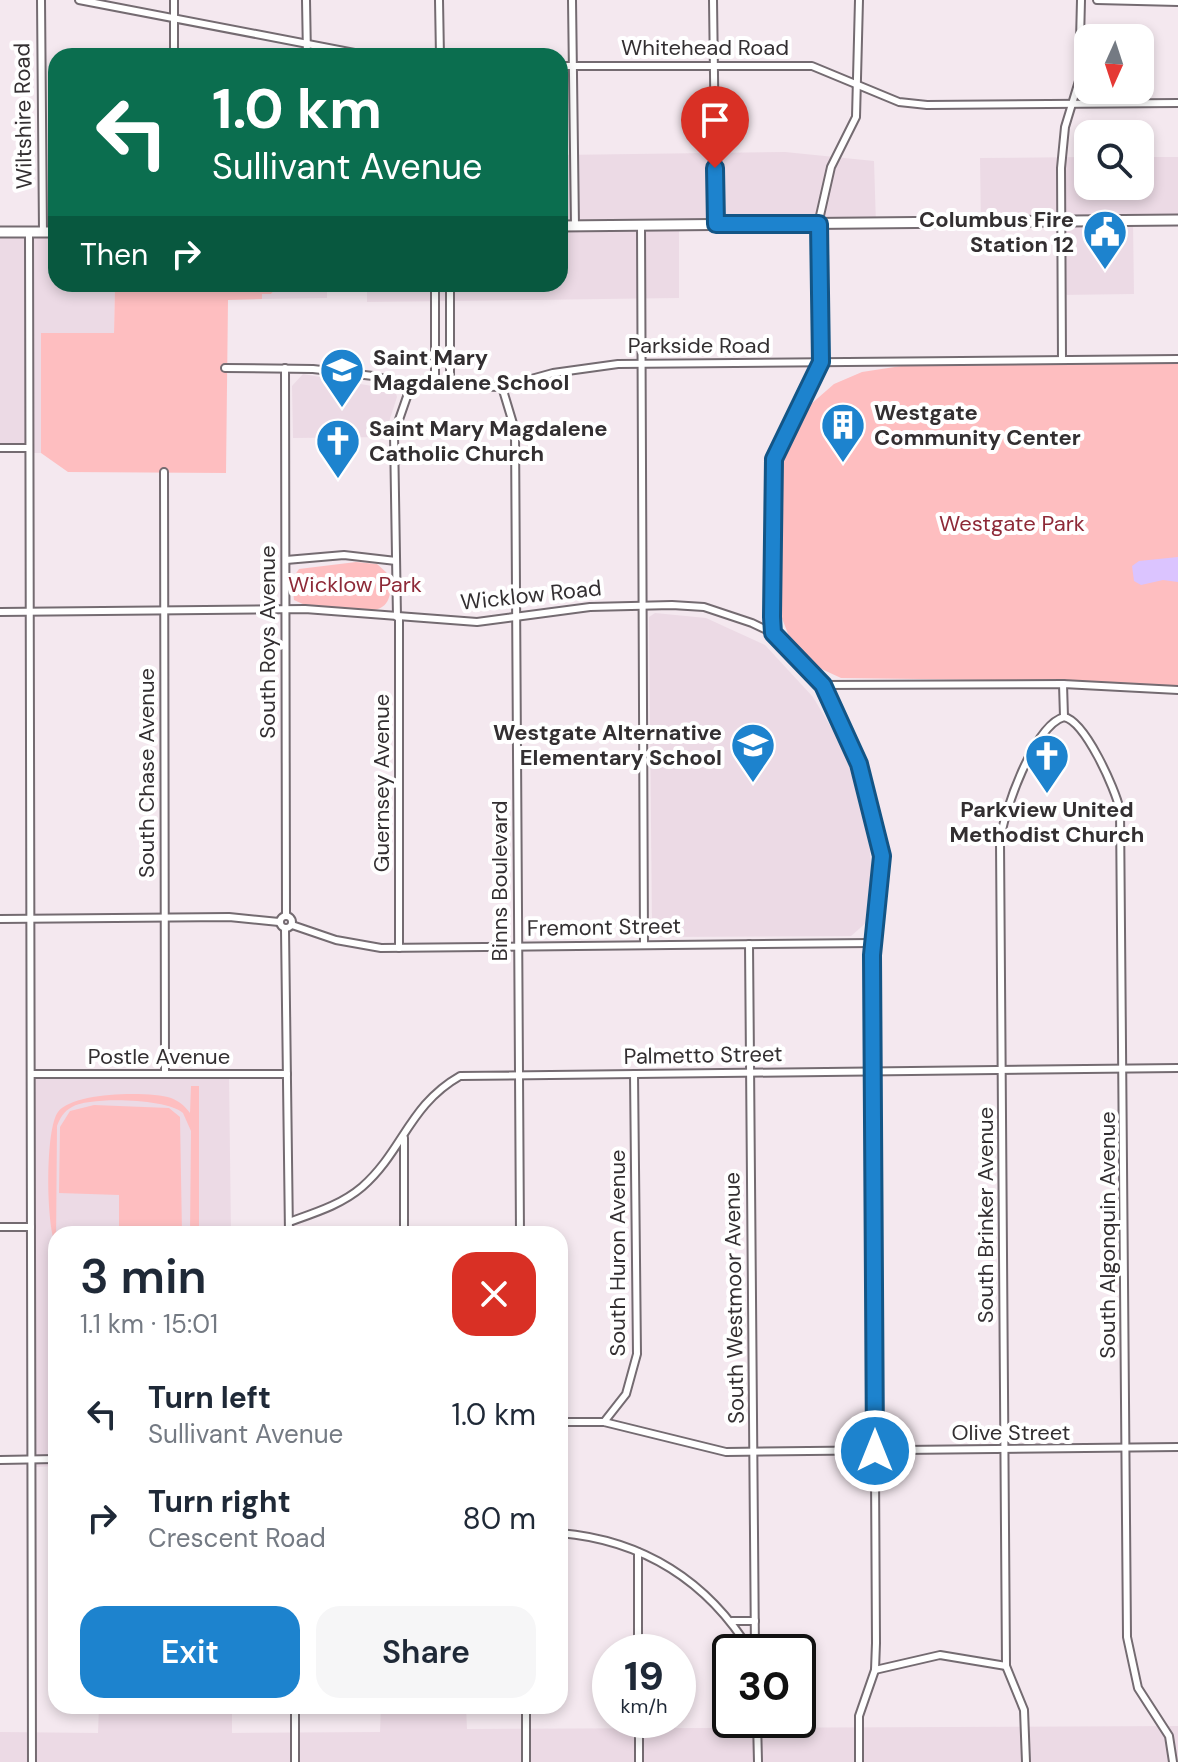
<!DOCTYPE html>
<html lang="en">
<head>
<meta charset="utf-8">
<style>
	:root { --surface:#fff; --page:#f6f6f7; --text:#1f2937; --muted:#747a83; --accent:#1d83ce }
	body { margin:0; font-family:"DM Sans",sans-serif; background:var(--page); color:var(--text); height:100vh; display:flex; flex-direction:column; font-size:30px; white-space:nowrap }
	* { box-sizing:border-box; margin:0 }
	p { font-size:26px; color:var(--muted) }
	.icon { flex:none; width:44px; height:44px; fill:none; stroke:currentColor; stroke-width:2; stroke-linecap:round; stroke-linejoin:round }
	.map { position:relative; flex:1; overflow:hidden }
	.details { position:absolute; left:48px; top:1226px; width:520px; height:488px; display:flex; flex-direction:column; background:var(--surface); border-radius:24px; box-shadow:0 4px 12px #0003 }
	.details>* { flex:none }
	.banner { position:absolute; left:48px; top:48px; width:520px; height:244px; border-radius:24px; box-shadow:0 4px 12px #0003; background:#0b6e4f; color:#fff; overflow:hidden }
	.needle { width:52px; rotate:183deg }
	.controls { position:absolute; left:1074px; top:24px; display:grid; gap:16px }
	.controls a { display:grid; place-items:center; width:80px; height:80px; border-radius:16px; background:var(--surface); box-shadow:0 4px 12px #0003; font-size:40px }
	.speed { position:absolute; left:592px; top:1634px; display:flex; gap:16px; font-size:40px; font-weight:700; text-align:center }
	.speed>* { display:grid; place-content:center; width:104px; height:104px; border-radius:50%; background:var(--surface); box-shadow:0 4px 12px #0003; line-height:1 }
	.speed small { font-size:20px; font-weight:400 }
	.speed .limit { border:4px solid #111; border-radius:12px; background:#fff; color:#111 }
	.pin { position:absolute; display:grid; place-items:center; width:68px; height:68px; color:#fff; margin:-82px -34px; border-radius:50% 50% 50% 0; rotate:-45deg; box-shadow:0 0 8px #0007 }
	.pin .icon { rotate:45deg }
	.me { position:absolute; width:88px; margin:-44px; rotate:0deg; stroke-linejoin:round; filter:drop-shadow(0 0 6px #0008) }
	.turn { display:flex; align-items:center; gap:28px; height:168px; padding:0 32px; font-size:36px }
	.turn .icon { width:104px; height:104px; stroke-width:2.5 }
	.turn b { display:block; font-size:56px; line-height:68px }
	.then { display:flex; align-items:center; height:76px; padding:0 32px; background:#0003; gap:16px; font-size:30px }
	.round { display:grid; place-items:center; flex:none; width:84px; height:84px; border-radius:24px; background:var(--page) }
	.headline { display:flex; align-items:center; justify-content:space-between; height:136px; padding:0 32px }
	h1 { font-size:48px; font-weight:600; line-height:60px }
	.cta { display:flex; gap:16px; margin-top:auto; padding:16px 32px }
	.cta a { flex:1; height:92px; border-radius:24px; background:var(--accent); color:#fff; font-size:32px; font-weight:600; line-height:92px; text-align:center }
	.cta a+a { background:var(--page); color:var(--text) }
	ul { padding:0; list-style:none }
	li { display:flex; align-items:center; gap:24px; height:104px; padding:0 32px }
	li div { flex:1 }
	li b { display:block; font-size:30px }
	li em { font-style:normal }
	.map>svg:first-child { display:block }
	.built { fill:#ecdae5 }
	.green { fill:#febec0 }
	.water { fill:#dbc4ff }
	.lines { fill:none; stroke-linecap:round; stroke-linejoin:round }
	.minor-casing { stroke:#746b71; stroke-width:10 }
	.secondary-casing { stroke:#746b71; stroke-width:13 }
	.minor { stroke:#fff; stroke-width:6 }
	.secondary { stroke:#fff; stroke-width:9 }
	.route-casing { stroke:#135586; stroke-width:20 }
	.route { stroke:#1d83ce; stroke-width:14 }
	.labels { text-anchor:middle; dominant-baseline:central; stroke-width:8; stroke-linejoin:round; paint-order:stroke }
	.street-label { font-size:22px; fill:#332f31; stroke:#fff }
	.poi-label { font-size:22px; font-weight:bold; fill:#332f31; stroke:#fff; text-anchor:start }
	.park-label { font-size:22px; fill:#8e2a38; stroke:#fff }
</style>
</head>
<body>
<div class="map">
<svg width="1178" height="1762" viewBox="0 0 1178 1762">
	<rect width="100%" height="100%" fill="#f4e8ef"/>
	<g class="built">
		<path d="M 785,152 L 874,161 L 876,225 L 679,227 L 679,298 L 367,302 L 367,284 L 560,284 L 560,155 Z"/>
		<path d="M 1088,157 L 1088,186 L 1140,186 L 1140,157 L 1178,157 L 1178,221 L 1133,222 L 1134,294 L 1059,295 L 1058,223 L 981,224 L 980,158 Z"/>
		<path d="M 56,227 L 56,284 L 115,284 L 114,333 L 41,333 L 41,453 L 0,453 L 0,228 Z"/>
		<path d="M 280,284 L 327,284 L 327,298 L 262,299 L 261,294 L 271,294 Z"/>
		<path d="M 303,374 L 395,390 L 397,397 L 389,422 L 388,437 L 293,438 L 292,386 Z"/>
		<path d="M 655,613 L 706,618 L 765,645 L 813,697 L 842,746 L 868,823 L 872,881 L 867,922 L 851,936 L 659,937 L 652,929 L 649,617 Z"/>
		<path d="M 229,1076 L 231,1234 L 56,1234 L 56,1466 L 36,1467 L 35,1077 Z"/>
		<path d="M 99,1706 L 232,1706 L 232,1733 L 380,1732 L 381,1706 L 466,1706 L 467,1729 L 1178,1726 L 1178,1762 L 0,1762 L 0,1732 L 98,1733 Z"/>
	</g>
	<g class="green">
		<path d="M 115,284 L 280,284 L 271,294 L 262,294 L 262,299 L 228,300 L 226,473 L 68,472 L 41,453 L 41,333 L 114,333 Z"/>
		<path d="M 1178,363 L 1178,687 L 1073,681 L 841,678 L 815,666 L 792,644 L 776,603 L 780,459 L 786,440 L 803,411 L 834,384 L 862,372 L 901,366 Z"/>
		<path d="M 356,562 L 377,564 L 388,574 C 392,589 392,607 374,610 L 305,605 L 294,600 L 292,579 L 299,569 Z"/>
		<path d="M 191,1086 L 199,1086 L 199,1234 L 190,1234 L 191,1131 L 183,1113 C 168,1099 91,1096 72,1107 C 64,1111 60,1118 57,1126 L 56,1246 C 46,1226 45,1129 58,1112 C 73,1092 148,1091 171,1098 C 179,1101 185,1106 190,1113 Z"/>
		<path d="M 94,1105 L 169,1108 L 180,1117 L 182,1234 L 119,1234 L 119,1195 L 59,1193 L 60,1127 L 70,1111 Z"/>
	</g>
	<path class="water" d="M 1178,557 L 1178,582 L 1163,580 L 1141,585 L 1134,581 L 1132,566 L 1139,561 Z"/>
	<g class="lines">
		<g class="minor-casing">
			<g id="minor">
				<path d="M 41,0 L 43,232"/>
				<path d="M 79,0 L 370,56"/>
				<path d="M 174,0 L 174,56"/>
				<path d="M 306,0 L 307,56"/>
				<path d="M 439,0 L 440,56"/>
				<path d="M 572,0 L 575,226"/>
				<path d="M 713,0 L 716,224"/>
				<path d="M 1097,0 L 1178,2"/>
				<path d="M 560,66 L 812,66 L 899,102 L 927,105 L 1178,103"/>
				<path d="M 641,225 L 644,945"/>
				<path d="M 29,232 L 32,1762"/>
				<path d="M 1062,360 L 1061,168 L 1065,127 L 1079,81 L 1081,0"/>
				<path d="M 225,368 L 313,369 L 373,376 L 411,385 L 502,387 L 553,373 L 618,364 L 1178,359"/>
				<path d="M 285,368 L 286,916"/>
				<path d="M 435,387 L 435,284"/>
				<path d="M 450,387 L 450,284"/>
				<path d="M 502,387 L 515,430 L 520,1234"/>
				<path d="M 0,448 L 29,448"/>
				<path d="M 164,472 L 165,1073"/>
				<path d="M 286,560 L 344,555 L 396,561"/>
				<path d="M 0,612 L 305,609 L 477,622 L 590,607 L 672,605 L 704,607 L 752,623 L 773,633 L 823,685 L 859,764 L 882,856 L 872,955 L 876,1643 L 875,1670 L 859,1716 L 859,1762"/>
				<path d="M 397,617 L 394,434 L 411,385"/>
				<path d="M 399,618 L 399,948"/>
				<path d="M 773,633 L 772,471 L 777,448 L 821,362 L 819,220 L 831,167 L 856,117 L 859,0"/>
				<path d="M 1063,684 L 1064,717"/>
				<path d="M 823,685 L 1063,684 L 1178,690"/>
				<path d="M 1064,717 C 1085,721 1115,788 1120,810 L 1127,1637 L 1138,1688 L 1169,1736 L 1173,1762"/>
				<circle cx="286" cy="922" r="6"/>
				<path d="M 0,919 L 229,917 L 279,922"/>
				<path d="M 292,925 L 336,940 L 381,948 L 872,943"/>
				<path d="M 285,929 L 289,1234"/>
				<path d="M 749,944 L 755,1652"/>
				<path d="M 31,1074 L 287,1074"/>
				<path d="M 404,1138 L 404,1234"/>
				<path d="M 289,1222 C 314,1213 341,1205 362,1187 C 403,1151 409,1105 460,1076 L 1178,1068"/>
				<path d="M 0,1227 L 31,1227"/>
				<path d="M 560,1422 L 604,1422 L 726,1452 L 1178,1447"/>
				<path d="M 604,1422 L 626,1394 L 637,1354 L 634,1074"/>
				<path d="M 0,1460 L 56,1459"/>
				<path d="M 560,1533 C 643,1540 708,1581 751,1652"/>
				<path d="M 638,1552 L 638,1652"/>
				<path d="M 732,1621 L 755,1621"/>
				<path d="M 875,1670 L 940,1655 L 1006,1666"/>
				<path d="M 526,1706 L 526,1762"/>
				<path d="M 639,1720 L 639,1762"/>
				<path d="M 757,1720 L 758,1762"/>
				<path d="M 295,1762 L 295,1706"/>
				<path d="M 1026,1762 L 1024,1710 L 1006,1666 L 1000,842 C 1003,813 1034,725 1064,717"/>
			</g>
		</g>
		<g class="secondary-casing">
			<g id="secondary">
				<path d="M 560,226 L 1178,220"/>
				<path d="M 0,232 L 56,232"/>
			</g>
		</g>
		<use href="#minor" class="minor"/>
		<use href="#secondary" class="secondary"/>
	</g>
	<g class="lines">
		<g class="route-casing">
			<path id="route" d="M 715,168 L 716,224 L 819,224 L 821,362 L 774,459 L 772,617 L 773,633 L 823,685 L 859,764 L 882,856 L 872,955 L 875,1451"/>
		</g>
		<use href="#route" class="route"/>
	</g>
	<defs>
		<g id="civic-pin" transform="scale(2.3)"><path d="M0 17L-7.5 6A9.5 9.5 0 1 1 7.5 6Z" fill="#1d83ce" stroke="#fff"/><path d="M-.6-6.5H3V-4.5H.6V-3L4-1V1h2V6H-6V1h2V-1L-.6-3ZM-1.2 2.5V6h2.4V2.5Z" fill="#fff"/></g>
		<g id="school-pin" transform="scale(2.3)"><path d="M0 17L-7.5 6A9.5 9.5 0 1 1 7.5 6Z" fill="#1d83ce" stroke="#fff"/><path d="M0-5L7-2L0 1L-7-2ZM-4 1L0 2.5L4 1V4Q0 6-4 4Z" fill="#fff"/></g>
		<g id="building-pin" transform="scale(2.3)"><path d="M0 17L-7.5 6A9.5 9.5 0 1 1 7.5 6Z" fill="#1d83ce" stroke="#fff"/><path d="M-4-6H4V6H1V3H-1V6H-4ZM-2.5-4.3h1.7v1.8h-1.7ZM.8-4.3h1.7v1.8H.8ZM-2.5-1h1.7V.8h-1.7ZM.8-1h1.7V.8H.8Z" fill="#fff"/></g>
		<g id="church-pin" transform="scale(2.3)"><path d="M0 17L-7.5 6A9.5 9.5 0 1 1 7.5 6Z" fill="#1d83ce" stroke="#fff"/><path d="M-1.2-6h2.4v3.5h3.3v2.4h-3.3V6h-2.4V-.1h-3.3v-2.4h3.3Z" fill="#fff"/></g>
	</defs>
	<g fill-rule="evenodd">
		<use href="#civic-pin" x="1105" y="232"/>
		<use href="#school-pin" x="342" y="370"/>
		<use href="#building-pin" x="843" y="425"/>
		<use href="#church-pin" x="338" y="441"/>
		<use href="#school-pin" x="753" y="745"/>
		<use href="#church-pin" x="1047" y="756"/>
	</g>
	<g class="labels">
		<g class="street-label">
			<text x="705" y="47">Whitehead Road</text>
			<text transform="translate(23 116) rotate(-91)">Wiltshire Road</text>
			<text x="699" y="345">Parkside Road</text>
			<text transform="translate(531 595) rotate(-6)">Wicklow Road</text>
			<text transform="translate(267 642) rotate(-90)">South Roys Avenue</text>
			<text transform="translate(146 773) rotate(-90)">South Chase Avenue</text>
			<text transform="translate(381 783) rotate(-90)">Guernsey Avenue</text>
			<text transform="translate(499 881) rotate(-90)">Binns Boulevard</text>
			<text transform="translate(604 927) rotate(-1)">Fremont Street</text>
			<text transform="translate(703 1055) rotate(-1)">Palmetto Street</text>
			<text x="159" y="1056">Postle Avenue</text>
			<text transform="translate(985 1215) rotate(-90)">South Brinker Avenue</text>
			<text transform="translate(1107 1235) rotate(-90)">South Algonquin Avenue</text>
			<text transform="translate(617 1253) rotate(-90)">South Huron Avenue</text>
			<text transform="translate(734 1298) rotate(-91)">South Westmoor Avenue</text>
			<text x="1011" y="1432">Olive Street</text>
		</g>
		<g class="poi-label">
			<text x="1074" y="219" text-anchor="end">Columbus Fire<tspan x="1074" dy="25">Station 12</tspan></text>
			<text x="373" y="357">Saint Mary<tspan x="373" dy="25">Magdalene School</tspan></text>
			<text x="874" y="412">Westgate<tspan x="874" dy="25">Community Center</tspan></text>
			<text x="369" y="428">Saint Mary Magdalene<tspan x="369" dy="25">Catholic Church</tspan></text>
			<text x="722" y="732" text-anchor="end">Westgate Alternative<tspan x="722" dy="25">Elementary School</tspan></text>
			<text x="1047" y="809" text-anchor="middle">Parkview United<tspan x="1047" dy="25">Methodist Church</tspan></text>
		</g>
		<g class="park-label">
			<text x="1012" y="523">Westgate Park</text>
			<text x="355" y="584">Wicklow Park</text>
		</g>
	</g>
</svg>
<div class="controls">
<a><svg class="needle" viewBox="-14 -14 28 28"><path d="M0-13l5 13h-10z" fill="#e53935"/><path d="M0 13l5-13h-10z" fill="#747a83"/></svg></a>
<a><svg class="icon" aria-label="search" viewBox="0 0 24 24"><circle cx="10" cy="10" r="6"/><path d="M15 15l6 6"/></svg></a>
</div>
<div class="speed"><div>19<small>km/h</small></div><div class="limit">30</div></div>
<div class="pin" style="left:715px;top:168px;background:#d93025"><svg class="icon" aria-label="arrive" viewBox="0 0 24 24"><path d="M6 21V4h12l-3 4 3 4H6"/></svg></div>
<svg class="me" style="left:875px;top:1451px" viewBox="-20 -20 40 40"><circle r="17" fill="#1d83ce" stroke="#fff" stroke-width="3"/><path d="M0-11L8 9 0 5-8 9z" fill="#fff"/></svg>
<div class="banner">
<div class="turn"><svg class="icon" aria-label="left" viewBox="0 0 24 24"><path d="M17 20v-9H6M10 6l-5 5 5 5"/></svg><div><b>1.0 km</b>Sullivant Avenue</div></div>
<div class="then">Then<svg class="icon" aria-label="right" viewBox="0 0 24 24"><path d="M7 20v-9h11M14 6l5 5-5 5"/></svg></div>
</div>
<section class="details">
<div class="headline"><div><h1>3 min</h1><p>1.1 km · 15:01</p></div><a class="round" style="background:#d93025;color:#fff"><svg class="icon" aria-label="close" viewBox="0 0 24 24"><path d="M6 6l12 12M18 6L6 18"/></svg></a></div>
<ul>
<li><svg class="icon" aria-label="left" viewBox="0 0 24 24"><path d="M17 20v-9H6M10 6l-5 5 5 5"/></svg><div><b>Turn left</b><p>Sullivant Avenue</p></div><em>1.0 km</em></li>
<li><svg class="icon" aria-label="right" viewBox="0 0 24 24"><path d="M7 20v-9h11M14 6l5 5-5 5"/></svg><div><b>Turn right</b><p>Crescent Road</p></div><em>80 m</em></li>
</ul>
<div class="cta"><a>Exit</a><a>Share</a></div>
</section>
</div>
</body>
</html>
